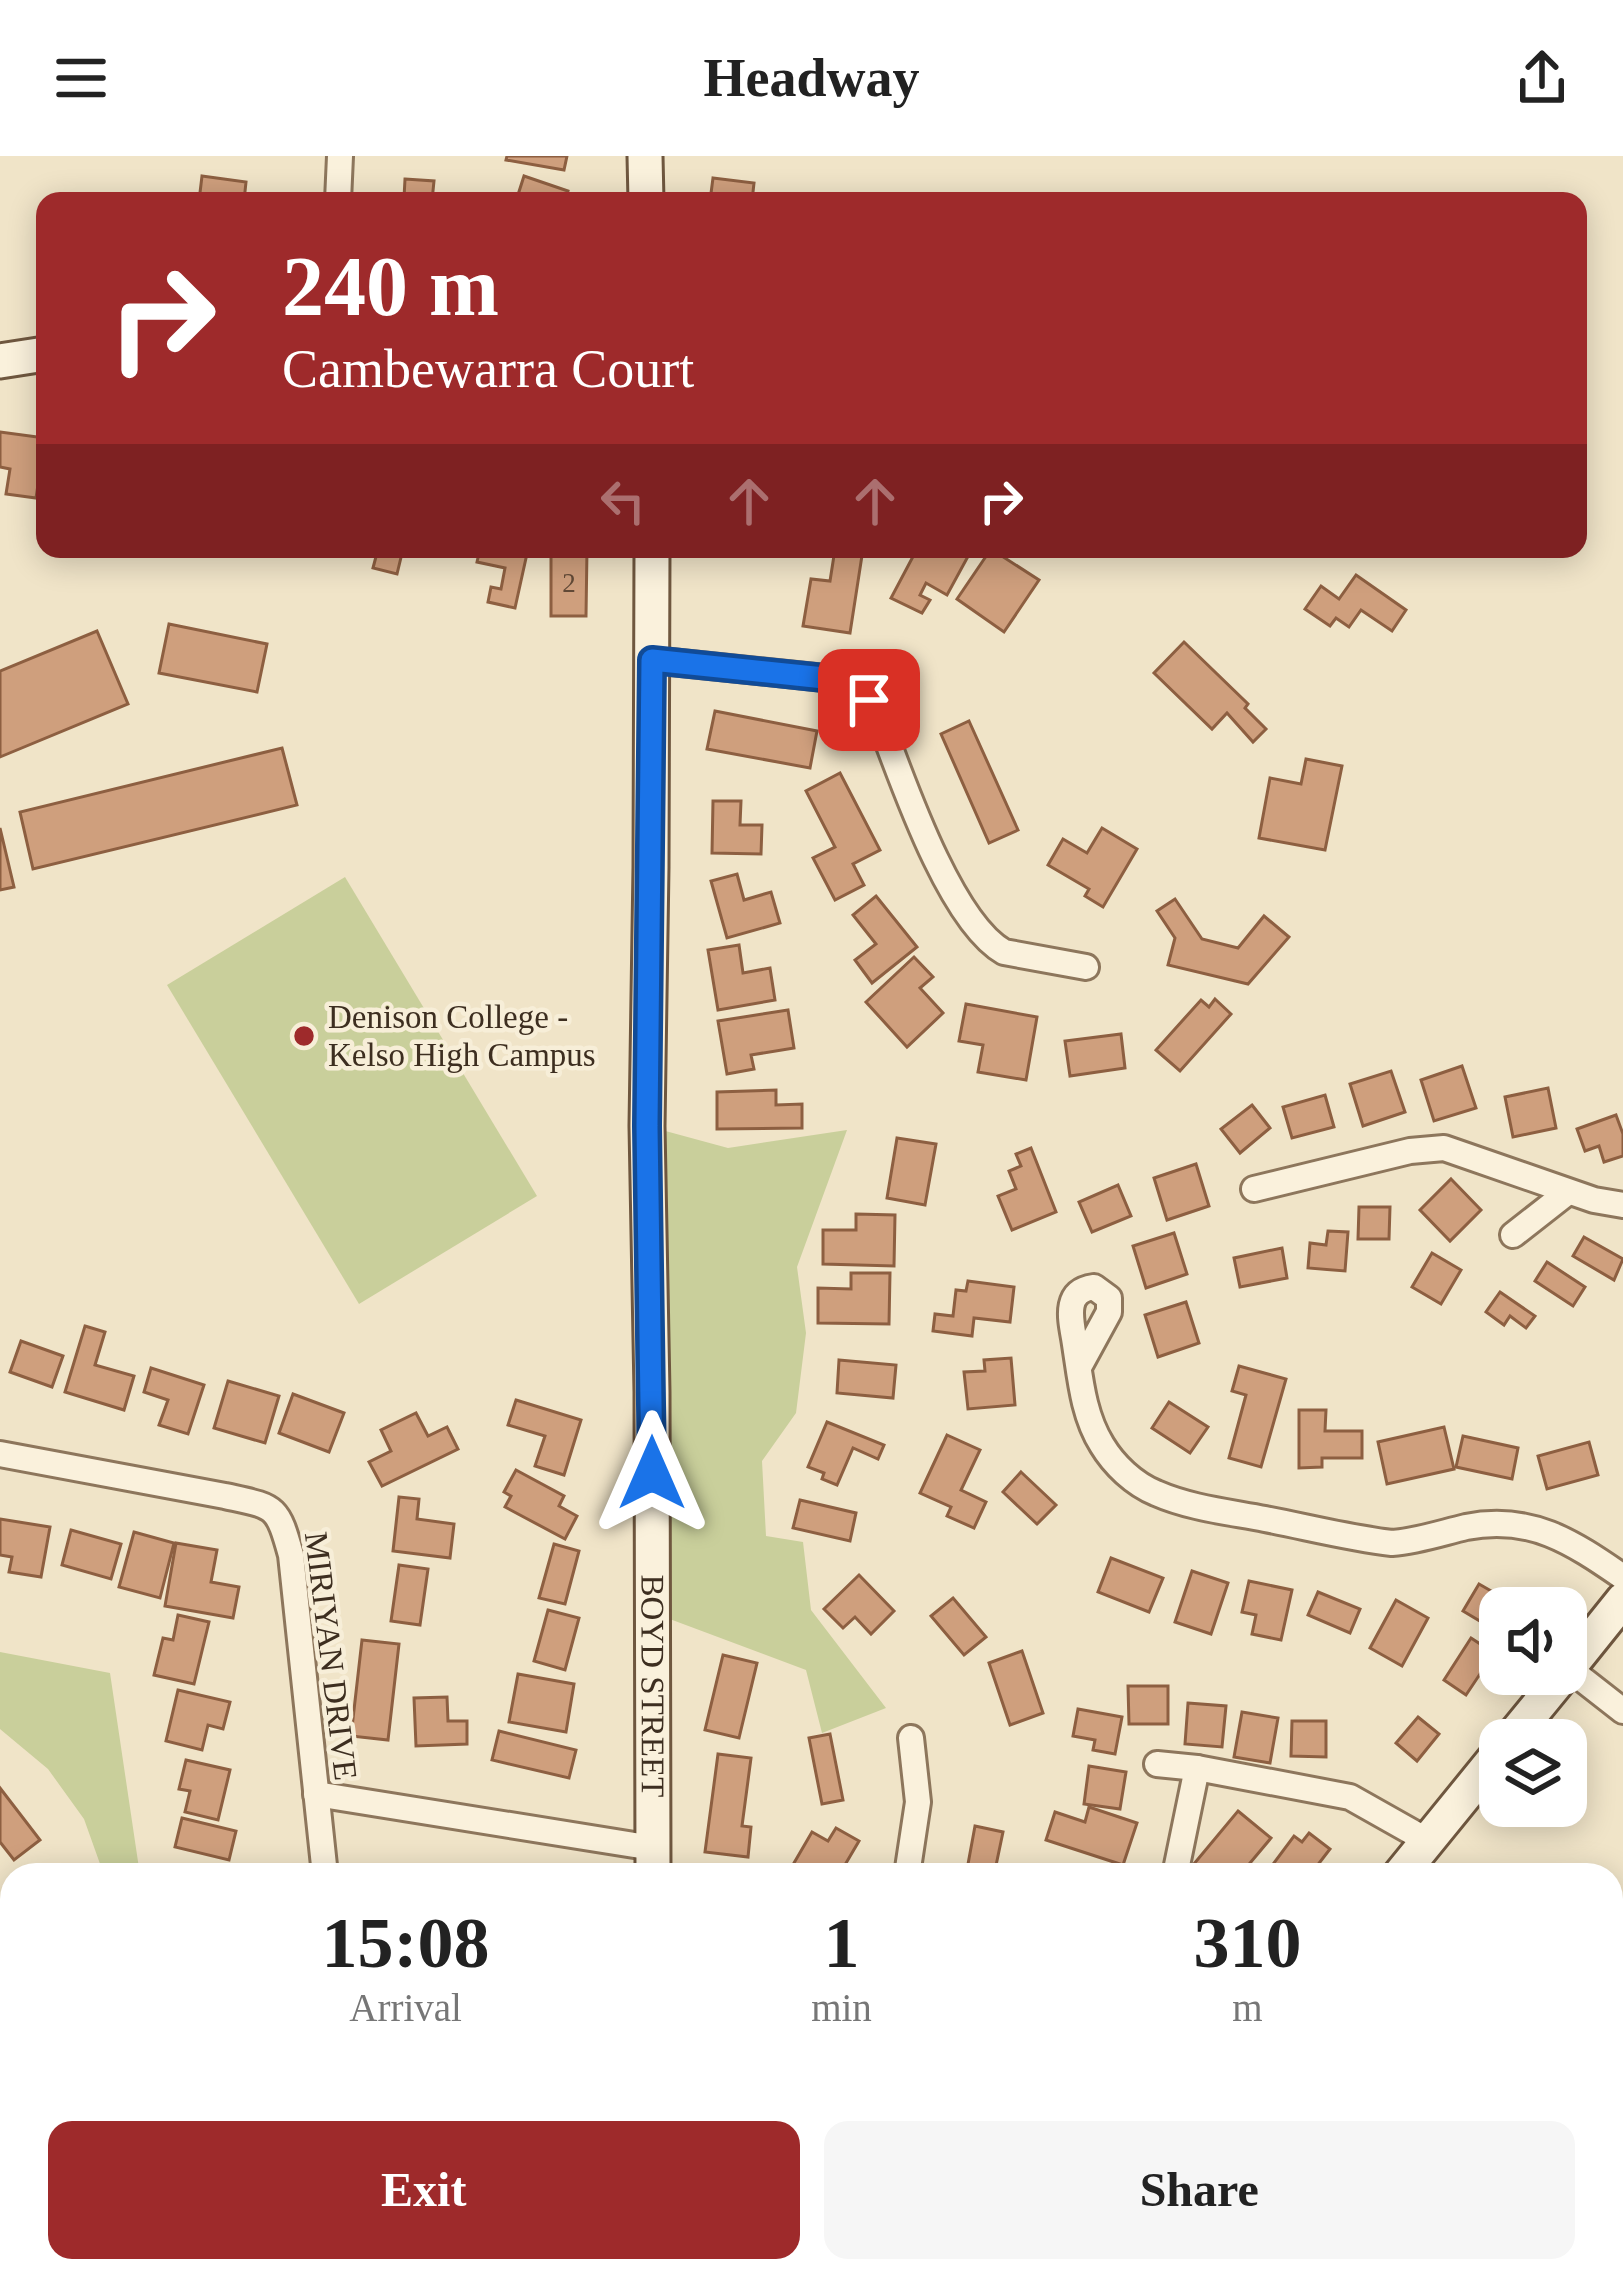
<!DOCTYPE html>
<html lang="en">
<head>
<meta charset="utf-8">
<style>
	:root { --surface:#fff; --page:#f6f6f6; --text:#222; --muted:#767676; --accent:#9e2a2b }
	body { margin:0; font-family:Georgia,serif; background:var(--page); color:var(--text); height:100vh; display:flex; flex-direction:column; font-size:45px; white-space:nowrap }
	* { box-sizing:border-box; margin:0 }
	p { font-size:39px; color:var(--muted) }
	.icon { flex:none; width:66px; height:66px; fill:none; stroke:currentColor; stroke-width:2; stroke-linecap:round; stroke-linejoin:round }
	.map { position:relative; flex:1; overflow:hidden }
	.drawer { position:absolute; left:0px; top:1707px; width:1623px; height:420px; display:flex; flex-direction:column; background:var(--surface); border-radius:36px 36px 0 0; box-shadow:0 6px 30px #0003 }
	.drawer>* { flex:none }
	.hud { position:absolute; left:36px; top:36px; width:1551px; height:366px; border-radius:24px; box-shadow:0 6px 30px #0003; background:#9e2a2b; color:#fff; overflow:hidden }
	.buttons { position:absolute; left:1479px; top:1431px; display:grid; gap:24px }
	.buttons a { display:grid; place-items:center; width:108px; height:108px; border-radius:24px; background:var(--surface); box-shadow:0 6px 30px #0003; font-size:60px }
	.pin { position:absolute; display:grid; place-items:center; width:102px; height:102px; color:#fff; margin:-51px; border-radius:24px; box-shadow:0 6px 18px #0006 }
	.me { position:absolute; width:132px; margin:-66px; rotate:0deg; stroke-linejoin:round; filter:drop-shadow(0 0 9px #0008) }
	.turn { display:flex; align-items:center; gap:42px; height:252px; padding:0 48px; font-size:54px }
	.turn .icon { width:156px; height:156px; stroke-width:2.5 }
	.turn b { display:block; font-size:84px; line-height:102px }
	.lanes { display:flex; align-items:center; height:114px; padding:0 48px; background:#0003; justify-content:center; gap:60px; direction:ltr }
	.lanes .off { opacity:.35 }
	.eta { display:flex; justify-content:space-evenly; align-items:center; height:204px; text-align:center }
	.eta b { font-size:72px; font-weight:600; line-height:84px }
	.cta { display:flex; gap:24px; margin-top:auto; padding:24px 48px }
	.cta a { flex:1; height:138px; border-radius:24px; background:var(--accent); color:#fff; font-size:48px; font-weight:600; line-height:138px; text-align:center }
	.cta a+a { background:var(--page); color:var(--text) }
	header { display:flex; justify-content:space-between; align-items:center; height:156px; padding:0 48px; background:var(--surface); font-size:54px; font-weight:600 }
	.map>svg:first-child { display:block }
	.green { fill:#c9cf9b }
	.building { fill:#cf9f7d; stroke:#8d5f41; stroke-width:3 }
	.lines { fill:none; stroke-linecap:round; stroke-linejoin:round }
	.street-casing { stroke:#8d765c; stroke-width:30 }
	.secondary-casing { stroke:#6f573f; stroke-width:39 }
	.street { stroke:#faf1dc; stroke-width:24 }
	.secondary { stroke:#faf1dc; stroke-width:33 }
	.route-casing { stroke:#114b97; stroke-width:30 }
	.route { stroke:#1a73e8; stroke-width:21 }
	.poi-dot { fill:#9e2a2b; stroke:#f7eed8; stroke-width:4.5 }
	.labels { text-anchor:middle; dominant-baseline:central; stroke-width:9; stroke-linejoin:round; paint-order:stroke }
	.number-label { font-size:27px; fill:#624a37 }
	.poi-label { font-size:33px; fill:#3d2e20; stroke:#f7eed8; text-anchor:start }
	.street-label { font-size:33px; fill:#3d2e20; stroke:#f7eed8 }
</style>
</head>
<body>
<header><svg class="icon" aria-label="menu" viewBox="0 0 24 24"><path d="M4 6h16M4 12h16M4 18h16"/></svg>Headway<svg class="icon" aria-label="share" viewBox="0 0 24 24"><path d="M12 15V3M7 8l5-5 5 5M5 13v7h14v-7"/></svg></header>
<div class="map">
<svg width="1623" height="2127" viewBox="0 0 1623 2127">
	<rect width="100%" height="100%" fill="#f0e4c8"/>
	<g class="green">
		<path d="M 345,721 L 537,1040 L 359,1148 L 167,829 Z"/>
		<path d="M 647,970 L 728,992 L 847,974 L 797,1111 L 806,1177 L 796,1257 L 762,1305 L 766,1380 L 803,1386 L 811,1454 L 886,1552 L 822,1577 L 806,1514 L 659,1459 Z"/>
		<path d="M 0,1496 L 110,1517 L 140,1719 L 104,1719 L 84,1663 L 48,1613 L 0,1573 Z"/>
		<path d="M 1611,1827 L 1623,1834 L 1623,2127 L 1465,2127 L 1457,2115 L 1611,2115 Z"/>
		<path d="M 0,1966 L 12,1966 L 12,2115 L 348,2115 L 346,2127 L 0,2127 Z"/>
	</g>
	<g class="building">
		<path d="M 507,0 L 567,0 L 564,14 L 506,4 Z"/>
		<path d="M 202,20 L 246,26 L 244,45 L 199,45 Z"/>
		<path d="M 524,20 L 568,35 L 565,45 L 516,45 Z"/>
		<path d="M 713,22 L 754,27 L 752,45 L 710,45 Z"/>
		<path d="M 405,23 L 434,25 L 432,45 L 388,45 L 388,41 L 404,42 Z"/>
		<path d="M 0,276 L 45,282 L 36,342 L 6,338 L 10,313 L 0,311 Z"/>
		<path d="M 378,393 L 403,393 L 397,418 L 373,412 Z"/>
		<path d="M 480,393 L 528,393 L 515,452 L 488,446 L 491,431 L 501,433 L 505,412 L 477,406 Z"/>
		<path d="M 551,393 L 587,393 L 586,460 L 551,460 Z"/>
		<path d="M 835,393 L 863,393 L 850,477 L 803,470 L 811,423 L 830,425 Z"/>
		<path d="M 917,393 L 937,393 L 946,398 L 949,393 L 972,393 L 947,439 L 926,427 L 920,439 L 930,444 L 922,457 L 891,442 Z"/>
		<path d="M 991,393 L 1039,424 L 1004,476 L 957,443 Z"/>
		<path d="M 1356,419 L 1406,454 L 1392,475 L 1361,454 L 1349,471 L 1336,462 L 1330,470 L 1305,453 L 1321,430 L 1339,443 Z"/>
		<path d="M 169,468 L 267,488 L 257,536 L 159,517 Z"/>
		<path d="M 97,475 L 128,548 L 0,601 L 0,515 Z"/>
		<path d="M 1184,486 L 1248,548 L 1245,552 L 1266,573 L 1253,586 L 1227,557 L 1212,573 L 1154,517 Z"/>
		<path d="M 715,555 L 817,575 L 810,612 L 707,593 Z"/>
		<path d="M 969,565 L 1018,674 L 989,687 L 941,578 Z"/>
		<path d="M 282,592 L 297,649 L 33,713 L 20,656 Z"/>
		<path d="M 1306,603 L 1342,610 L 1325,694 L 1259,682 L 1270,622 L 1301,628 Z"/>
		<path d="M 840,617 L 880,694 L 853,708 L 864,729 L 835,744 L 813,702 L 835,691 L 806,635 Z"/>
		<path d="M 713,645 L 741,645 L 740,669 L 762,669 L 761,698 L 712,697 Z"/>
		<path d="M 0,672 L 14,731 L 0,734 Z"/>
		<path d="M 1102,672 L 1137,693 L 1103,751 L 1085,740 L 1089,733 L 1048,709 L 1063,683 L 1087,697 Z"/>
		<path d="M 737,718 L 744,744 L 771,736 L 780,767 L 727,782 L 711,725 Z"/>
		<path d="M 876,740 L 917,791 L 872,827 L 855,804 L 876,788 L 853,759 Z"/>
		<path d="M 1175,743 L 1202,783 L 1238,792 L 1264,760 L 1289,781 L 1248,828 L 1168,809 L 1175,782 L 1157,755 Z"/>
		<path d="M 739,789 L 743,817 L 770,812 L 775,844 L 718,854 L 708,794 Z"/>
		<path d="M 914,801 L 933,821 L 920,832 L 943,857 L 907,891 L 866,846 Z"/>
		<path d="M 1215,843 L 1231,858 L 1180,915 L 1156,894 L 1201,844 L 1209,851 Z"/>
		<path d="M 966,848 L 1037,861 L 1026,924 L 978,916 L 983,889 L 959,885 Z"/>
		<path d="M 788,854 L 794,892 L 751,899 L 754,913 L 727,918 L 718,865 Z"/>
		<path d="M 1121,878 L 1125,912 L 1070,920 L 1065,885 Z"/>
		<path d="M 1462,910 L 1476,952 L 1434,965 L 1421,924 Z"/>
		<path d="M 1391,915 L 1405,956 L 1363,970 L 1350,928 Z"/>
		<path d="M 1548,932 L 1556,972 L 1513,981 L 1505,941 Z"/>
		<path d="M 776,934 L 776,949 L 802,948 L 802,972 L 717,973 L 717,936 Z"/>
		<path d="M 1325,939 L 1334,971 L 1292,982 L 1283,951 Z"/>
		<path d="M 1252,949 L 1270,972 L 1240,997 L 1221,973 Z"/>
		<path d="M 1616,959 L 1623,978 L 1623,1000 L 1604,1006 L 1599,990 L 1585,995 L 1577,973 Z"/>
		<path d="M 897,982 L 936,988 L 925,1049 L 887,1042 Z"/>
		<path d="M 1031,992 L 1056,1056 L 1012,1074 L 998,1040 L 1016,1033 L 1009,1015 L 1021,1010 L 1016,998 Z"/>
		<path d="M 1196,1008 L 1209,1050 L 1167,1064 L 1154,1022 Z"/>
		<path d="M 1451,1023 L 1481,1054 L 1450,1085 L 1420,1054 Z"/>
		<path d="M 1118,1029 L 1131,1060 L 1092,1076 L 1079,1046 Z"/>
		<path d="M 1359,1051 L 1390,1051 L 1389,1083 L 1358,1083 Z"/>
		<path d="M 856,1058 L 895,1059 L 894,1110 L 823,1108 L 823,1074 L 856,1074 Z"/>
		<path d="M 1328,1075 L 1348,1076 L 1345,1115 L 1308,1112 L 1310,1087 L 1326,1089 Z"/>
		<path d="M 1174,1077 L 1187,1118 L 1146,1132 L 1133,1090 Z"/>
		<path d="M 1584,1081 L 1623,1103 L 1614,1124 L 1573,1100 Z"/>
		<path d="M 1282,1092 L 1287,1122 L 1240,1131 L 1234,1102 Z"/>
		<path d="M 1432,1097 L 1461,1114 L 1441,1148 L 1412,1131 Z"/>
		<path d="M 1547,1106 L 1585,1131 L 1573,1150 L 1535,1125 Z"/>
		<path d="M 851,1117 L 890,1117 L 889,1168 L 818,1167 L 818,1132 L 851,1133 Z"/>
		<path d="M 968,1125 L 1014,1131 L 1010,1166 L 974,1162 L 972,1180 L 933,1175 L 935,1158 L 953,1160 L 956,1134 L 966,1135 Z"/>
		<path d="M 1500,1136 L 1535,1160 L 1526,1172 L 1510,1160 L 1504,1169 L 1486,1156 Z"/>
		<path d="M 1186,1146 L 1199,1187 L 1158,1201 L 1145,1159 Z"/>
		<path d="M 85,1170 L 105,1176 L 95,1209 L 134,1220 L 124,1254 L 65,1236 Z"/>
		<path d="M 21,1185 L 63,1200 L 52,1231 L 10,1216 Z"/>
		<path d="M 1011,1202 L 1015,1249 L 968,1253 L 964,1216 L 985,1215 L 984,1204 Z"/>
		<path d="M 839,1204 L 896,1209 L 893,1242 L 837,1237 Z"/>
		<path d="M 1239,1210 L 1286,1223 L 1261,1311 L 1229,1302 L 1246,1239 L 1232,1235 Z"/>
		<path d="M 151,1212 L 204,1229 L 188,1278 L 159,1269 L 168,1244 L 144,1236 Z"/>
		<path d="M 228,1225 L 279,1240 L 265,1287 L 214,1272 Z"/>
		<path d="M 293,1238 L 344,1257 L 329,1296 L 279,1277 Z"/>
		<path d="M 516,1244 L 581,1264 L 564,1319 L 535,1310 L 545,1280 L 508,1269 Z"/>
		<path d="M 1169,1246 L 1208,1271 L 1190,1297 L 1152,1272 Z"/>
		<path d="M 1299,1254 L 1326,1254 L 1325,1275 L 1362,1275 L 1362,1302 L 1322,1302 L 1322,1311 L 1299,1312 Z"/>
		<path d="M 416,1257 L 428,1280 L 447,1271 L 458,1293 L 382,1330 L 369,1306 L 391,1295 L 381,1274 Z"/>
		<path d="M 827,1266 L 884,1289 L 878,1303 L 853,1292 L 837,1329 L 822,1323 L 824,1317 L 808,1311 Z"/>
		<path d="M 1444,1271 L 1454,1313 L 1387,1328 L 1378,1286 Z"/>
		<path d="M 947,1279 L 980,1294 L 961,1334 L 986,1346 L 974,1372 L 947,1360 L 951,1351 L 920,1337 Z"/>
		<path d="M 1463,1280 L 1518,1292 L 1512,1323 L 1456,1311 Z"/>
		<path d="M 1589,1286 L 1598,1319 L 1547,1333 L 1538,1300 Z"/>
		<path d="M 516,1314 L 564,1340 L 559,1350 L 577,1360 L 565,1383 L 505,1351 L 511,1340 L 504,1336 Z"/>
		<path d="M 1021,1316 L 1056,1349 L 1037,1368 L 1003,1336 Z"/>
		<path d="M 399,1341 L 419,1343 L 417,1363 L 454,1368 L 450,1402 L 393,1395 Z"/>
		<path d="M 800,1344 L 856,1357 L 850,1385 L 793,1372 Z"/>
		<path d="M 0,1363 L 50,1371 L 41,1421 L 9,1416 L 12,1401 L 0,1399 Z"/>
		<path d="M 71,1374 L 121,1388 L 111,1423 L 62,1409 Z"/>
		<path d="M 134,1376 L 174,1387 L 160,1442 L 119,1431 Z"/>
		<path d="M 176,1387 L 217,1394 L 211,1426 L 239,1431 L 233,1462 L 165,1450 Z"/>
		<path d="M 554,1388 L 579,1395 L 565,1448 L 539,1442 Z"/>
		<path d="M 1111,1402 L 1163,1422 L 1149,1456 L 1098,1436 Z"/>
		<path d="M 399,1409 L 428,1413 L 420,1469 L 391,1465 Z"/>
		<path d="M 1192,1415 L 1228,1427 L 1211,1478 L 1175,1466 Z"/>
		<path d="M 859,1419 L 894,1455 L 871,1478 L 855,1461 L 843,1472 L 824,1453 Z"/>
		<path d="M 1249,1425 L 1292,1434 L 1281,1484 L 1252,1478 L 1256,1459 L 1242,1456 Z"/>
		<path d="M 1479,1428 L 1519,1451 L 1500,1452 L 1500,1477 L 1463,1455 Z"/>
		<path d="M 1318,1436 L 1360,1453 L 1350,1477 L 1308,1459 Z"/>
		<path d="M 953,1442 L 986,1481 L 964,1499 L 931,1460 Z"/>
		<path d="M 1396,1444 L 1428,1462 L 1402,1510 L 1370,1492 Z"/>
		<path d="M 548,1454 L 579,1462 L 565,1514 L 534,1505 Z"/>
		<path d="M 178,1459 L 209,1466 L 194,1528 L 154,1519 L 163,1482 L 173,1484 Z"/>
		<path d="M 1471,1482 L 1494,1497 L 1466,1539 L 1444,1524 Z"/>
		<path d="M 362,1484 L 399,1488 L 388,1584 L 351,1580 Z"/>
		<path d="M 1022,1495 L 1043,1557 L 1010,1569 L 989,1507 Z"/>
		<path d="M 723,1499 L 757,1507 L 739,1582 L 705,1574 Z"/>
		<path d="M 518,1518 L 574,1528 L 566,1576 L 509,1566 Z"/>
		<path d="M 1128,1530 L 1168,1530 L 1168,1568 L 1129,1568 Z"/>
		<path d="M 178,1534 L 230,1546 L 223,1573 L 208,1569 L 202,1594 L 166,1585 Z"/>
		<path d="M 447,1541 L 448,1565 L 467,1565 L 467,1588 L 416,1590 L 414,1542 Z"/>
		<path d="M 1188,1547 L 1226,1550 L 1222,1591 L 1185,1588 Z"/>
		<path d="M 1078,1553 L 1122,1561 L 1115,1598 L 1093,1594 L 1095,1584 L 1073,1580 Z"/>
		<path d="M 1242,1556 L 1278,1562 L 1270,1607 L 1234,1601 Z"/>
		<path d="M 1418,1561 L 1439,1578 L 1417,1605 L 1396,1587 Z"/>
		<path d="M 1292,1565 L 1326,1565 L 1326,1601 L 1291,1600 Z"/>
		<path d="M 499,1575 L 576,1594 L 569,1622 L 492,1604 Z"/>
		<path d="M 830,1578 L 843,1644 L 822,1648 L 809,1582 Z"/>
		<path d="M 718,1598 L 751,1602 L 742,1670 L 751,1671 L 748,1701 L 705,1696 Z"/>
		<path d="M 186,1604 L 230,1614 L 218,1664 L 185,1656 L 190,1635 L 179,1633 Z"/>
		<path d="M 1089,1610 L 1126,1616 L 1120,1653 L 1084,1648 Z"/>
		<path d="M 0,1632 L 40,1684 L 14,1704 L 0,1686 Z"/>
		<path d="M 1089,1651 L 1137,1667 L 1123,1709 L 1046,1684 L 1055,1656 L 1085,1666 Z"/>
		<path d="M 1238,1655 L 1271,1682 L 1240,1719 L 1205,1719 L 1193,1709 Z"/>
		<path d="M 182,1662 L 236,1675 L 229,1704 L 175,1691 Z"/>
		<path d="M 975,1670 L 1003,1676 L 994,1719 L 966,1719 Z"/>
		<path d="M 836,1672 L 859,1685 L 839,1719 L 787,1719 L 812,1676 L 828,1685 Z"/>
		<path d="M 1309,1677 L 1330,1693 L 1310,1719 L 1265,1719 L 1294,1680 L 1302,1686 Z"/>
		<path d="M 0,1883 L 12,1886 L 11,1938 L 0,1935 Z"/>
		<path d="M 399,2115 L 449,2115 L 446,2127 L 414,2127 L 397,2122 Z"/>
		<path d="M 510,2115 L 572,2115 L 569,2126 L 552,2121 L 550,2127 L 507,2127 Z"/>
	</g>
	<g class="lines">
		<g class="street-casing">
			<g id="street">
				<path d="M 338,45 L 340,0"/>
				<path d="M 652,504 L 825,522 L 856,533 L 869,544 L 877,557 C 900,618 949,765 1004,796 L 1086,811"/>
				<path d="M 1254,1033 L 1410,995 L 1444,992 L 1594,1044 L 1623,1049"/>
				<path d="M 1513,1079 L 1568,1036"/>
				<path d="M 1079,1211 L 1109,1156 L 1109,1142 L 1094,1131 C 1065,1135 1070,1160 1074,1182 C 1080,1218 1082,1257 1102,1289 C 1114,1309 1134,1328 1156,1337 C 1190,1352 1229,1356 1265,1363 C 1307,1371 1349,1382 1392,1387 C 1418,1385 1441,1377 1466,1371 C 1531,1358 1572,1386 1623,1421"/>
				<path d="M 0,1298 L 225,1340 C 275,1351 277,1348 291,1399 L 325,1719"/>
				<path d="M 1568,1512 L 1623,1555"/>
				<path d="M 1157,1608 L 1197,1612 L 1350,1641 L 1428,1685"/>
				<path d="M 316,1638 L 653,1692"/>
				<path d="M 907,1719 L 918,1646 L 911,1582"/>
				<path d="M 1175,1719 L 1197,1612"/>
				<path d="M 346,2127 L 348,2115"/>
				<path d="M 1385,2127 L 1406,2115"/>
			</g>
		</g>
		<g class="secondary-casing">
			<g id="secondary">
				<path d="M 645,0 L 646,45"/>
				<path d="M 0,205 L 45,198"/>
				<path id="s1" d="M 652,393 L 651,711 L 647,970 L 652,1236 L 653,1719"/>
				<path d="M 1566,1515 L 1623,1444"/>
				<path d="M 1510,1584 L 1564,1518"/>
				<path d="M 1400,1719 L 1500,1596"/>
				<path d="M 652,2127 L 652,2115"/>
				<path d="M 1064,2127 L 1075,2115"/>
			</g>
		</g>
		<use href="#street" class="street"/>
		<use href="#secondary" class="secondary"/>
	</g>
	<g class="lines">
		<g class="route-casing">
			<path id="route" d="M 652,1317 L 647,970 L 652,504 L 824,522 L 856,533 L 869,544"/>
		</g>
		<use href="#route" class="route"/>
	</g>
	<circle class="poi-dot" cx="304" cy="880" r="12"/>
	<g class="labels">
		<g class="number-label">
			<text x="569" y="427">2</text>
		</g>
		<g class="poi-label">
			<text x="328" y="861">Denison College -<tspan x="328" dy="38">Kelso High Campus</tspan></text>
		</g>
		<g class="street-label">
			<text transform="translate(331 1500) rotate(83)">MIRIYAN DRIVE</text>
			<text stroke="none"><textPath href="#s1" startOffset="1137">BOYD STREET</textPath></text>
		</g>
	</g>
</svg>
<div class="buttons">
<a><svg class="icon" aria-label="sound" viewBox="0 0 24 24"><path d="M4 9h4l5-4v14l-5-4H4zM17 9q2 3 0 6"/></svg></a>
<a><svg class="icon" aria-label="layers" viewBox="0 0 24 24"><path d="M12 4l9 5-9 5-9-5zM3 14l9 5 9-5"/></svg></a>
</div>
<div class="pin" style="left:869px;top:544px;background:#d93025"><svg class="icon" aria-label="arrive" viewBox="0 0 24 24"><path d="M6 21V4h12l-3 4 3 4H6"/></svg></div>
<svg class="me" style="left:652px;top:1317px" viewBox="-20 -20 40 40"><path d="M0-17L14 15 0 8-14 15z" fill="#1a73e8" stroke="#fff" stroke-width="4"/></svg>
<div class="hud">
<div class="turn"><svg class="icon" aria-label="right" viewBox="0 0 24 24"><path d="M7 20v-9h11M14 6l5 5-5 5"/></svg><div><b>240 m</b>Cambewarra Court</div></div>
<div class="lanes"><svg class="icon off" aria-label="left" viewBox="0 0 24 24"><path d="M17 20v-9H6M10 6l-5 5 5 5"/></svg><svg class="icon off" aria-label="ahead" viewBox="0 0 24 24"><path d="M12 20V5M6 11l6-6 6 6"/></svg><svg class="icon off" aria-label="ahead" viewBox="0 0 24 24"><path d="M12 20V5M6 11l6-6 6 6"/></svg><svg class="icon" aria-label="right" viewBox="0 0 24 24"><path d="M7 20v-9h11M14 6l5 5-5 5"/></svg></div>
</div>
<section class="drawer">
<div class="eta">
<div><b>15:08</b><p>Arrival</p></div>
<div><b>1</b><p>min</p></div>
<div><b>310</b><p>m</p></div>
</div>
<div class="cta"><a>Exit</a><a>Share</a></div>
</section>
</div>
</body>
</html>
